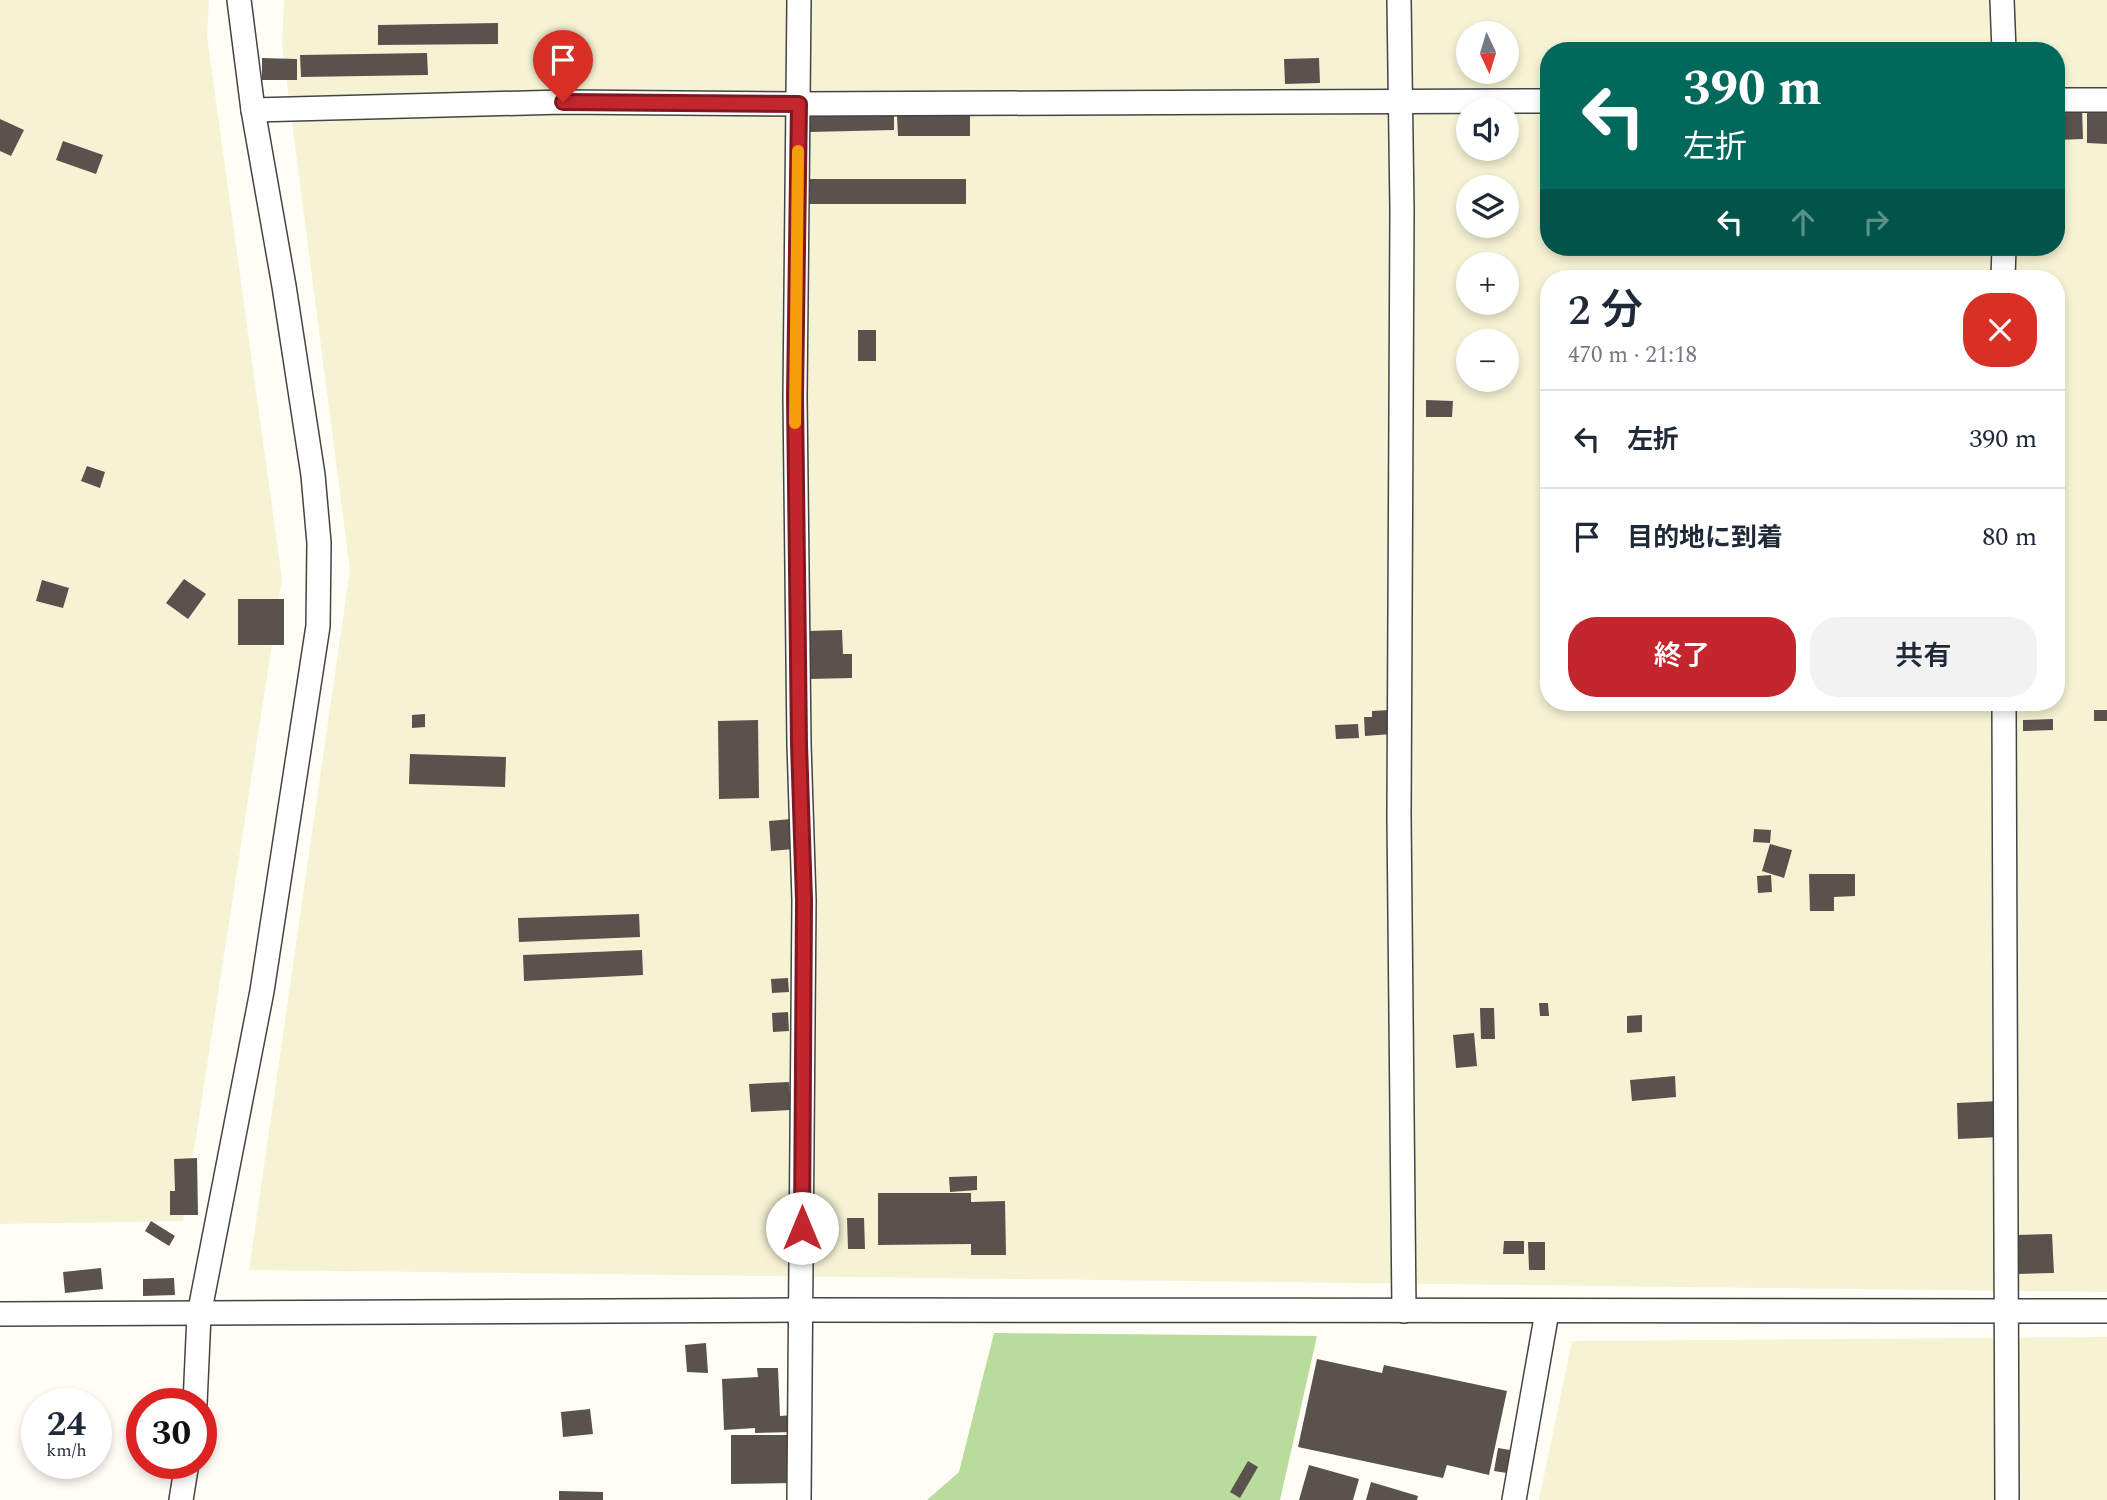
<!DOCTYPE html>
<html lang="ja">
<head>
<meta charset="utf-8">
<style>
	:root { --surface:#fff; --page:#f2f2f3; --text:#1f2937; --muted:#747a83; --line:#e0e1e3; --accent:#c4262e }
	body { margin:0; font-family:Spectral,"Noto Sans JP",serif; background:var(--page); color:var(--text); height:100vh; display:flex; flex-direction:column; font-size:26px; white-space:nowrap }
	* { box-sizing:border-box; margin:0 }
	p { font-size:23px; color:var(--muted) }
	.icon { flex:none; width:38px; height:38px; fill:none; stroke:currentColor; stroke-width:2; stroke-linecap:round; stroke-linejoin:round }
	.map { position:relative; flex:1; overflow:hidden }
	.details { position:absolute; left:1540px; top:270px; width:525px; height:441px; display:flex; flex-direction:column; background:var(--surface); border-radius:28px; box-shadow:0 4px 10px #0003 }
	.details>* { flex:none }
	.top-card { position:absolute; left:1540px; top:42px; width:525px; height:214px; border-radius:28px; box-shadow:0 4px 10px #0003; background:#00695c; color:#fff; overflow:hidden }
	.needle { width:46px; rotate:176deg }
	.tools { position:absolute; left:1456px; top:21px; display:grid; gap:14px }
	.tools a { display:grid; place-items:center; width:63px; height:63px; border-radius:50%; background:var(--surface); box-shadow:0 4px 10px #0003; font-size:35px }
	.speed { position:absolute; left:21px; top:1388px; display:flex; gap:14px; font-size:35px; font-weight:700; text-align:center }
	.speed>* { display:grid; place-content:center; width:91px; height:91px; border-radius:50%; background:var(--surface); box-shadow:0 4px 10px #0003; line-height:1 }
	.speed small { font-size:18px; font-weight:400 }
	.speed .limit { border:10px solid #d22; background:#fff; color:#111 }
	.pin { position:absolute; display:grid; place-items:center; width:60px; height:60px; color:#fff; margin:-72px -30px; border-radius:50% 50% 50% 0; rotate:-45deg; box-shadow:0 0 7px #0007 }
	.pin .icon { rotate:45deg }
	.me { position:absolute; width:77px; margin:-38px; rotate:0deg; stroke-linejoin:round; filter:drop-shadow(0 0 5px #0008) }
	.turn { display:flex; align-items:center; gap:24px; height:147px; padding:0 28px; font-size:32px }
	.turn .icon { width:91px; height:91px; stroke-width:2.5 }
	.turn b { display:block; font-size:49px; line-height:60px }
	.lanes { display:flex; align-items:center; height:66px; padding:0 28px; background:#0003; justify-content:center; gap:35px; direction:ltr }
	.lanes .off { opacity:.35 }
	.round { display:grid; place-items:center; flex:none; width:74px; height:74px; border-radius:28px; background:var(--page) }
	.summary { display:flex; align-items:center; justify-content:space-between; height:119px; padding:0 28px }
	h1 { font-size:42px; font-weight:600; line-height:52px }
	.cta { display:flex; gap:14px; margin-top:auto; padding:14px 28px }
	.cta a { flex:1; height:80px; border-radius:28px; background:var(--accent); color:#fff; font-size:28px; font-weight:600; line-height:80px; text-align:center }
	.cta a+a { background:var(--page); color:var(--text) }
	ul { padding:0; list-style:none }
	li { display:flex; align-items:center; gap:21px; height:98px; padding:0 28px; border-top:2px solid var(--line) }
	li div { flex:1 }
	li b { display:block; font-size:26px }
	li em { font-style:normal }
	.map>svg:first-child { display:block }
	.farmland { fill:#f6f3d4; fill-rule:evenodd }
	.forest { fill:#b9dc9c }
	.building { fill:#5a524d }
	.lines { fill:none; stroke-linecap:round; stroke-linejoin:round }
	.minor-casing { stroke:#444; stroke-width:26 }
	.minor { stroke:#fff; stroke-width:23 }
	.route-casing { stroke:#7f191e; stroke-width:18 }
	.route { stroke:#c4262e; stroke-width:12 }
	.slow { stroke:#f59e0b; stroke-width:12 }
</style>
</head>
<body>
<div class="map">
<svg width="2107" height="1500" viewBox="0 0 2107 1500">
	<rect width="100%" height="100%" fill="#fffdf5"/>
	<g class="farmland">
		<path d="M 0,0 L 209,0 L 207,36 L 282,579 L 183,1221 L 0,1224 Z"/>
		<path d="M 284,0 L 2107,0 L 2107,1292 L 249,1270 L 350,570 L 282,45 ZM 1468,33 L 1507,33 L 1507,72 L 1468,72 ZM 1549,51 L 2056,51 L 2056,247 L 1549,247 ZM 1468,110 L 1507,110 L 1507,149 L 1468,149 ZM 1468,187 L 1507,187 L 1507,226 L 1468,226 ZM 1468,264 L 1507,264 L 1507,303 L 1468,303 ZM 1549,278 L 2056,278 L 2056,702 L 1549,702 ZM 1468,341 L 1507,341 L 1507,380 L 1468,380 Z"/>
		<path d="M 2107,1337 L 2107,1500 L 1539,1500 L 1572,1341 Z"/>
	</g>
	<path class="forest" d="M 994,1333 L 1317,1336 L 1280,1500 L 927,1500 L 959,1472 Z"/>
	<g class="building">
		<path d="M 498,23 L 498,44 L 378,45 L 378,25 Z"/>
		<path d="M 427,53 L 428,75 L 301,77 L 300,55 Z"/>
		<path d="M 262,58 L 297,59 L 297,80 L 262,80 Z"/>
		<path d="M 1319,58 L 1320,83 L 1285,84 L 1284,59 Z"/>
		<path d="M 2056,108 L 2082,108 L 2083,139 L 2056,140 Z"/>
		<path d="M 2087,108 L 2107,108 L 2107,144 L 2087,143 Z"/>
		<path d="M 894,110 L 894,130 L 810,132 L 810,111 Z"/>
		<path d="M 970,115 L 970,136 L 898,136 L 897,116 Z"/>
		<path d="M 0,119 L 24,130 L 11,156 L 0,151 Z"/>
		<path d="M 63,141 L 103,155 L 96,174 L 56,160 Z"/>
		<rect x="808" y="179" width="158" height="25"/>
		<rect x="858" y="330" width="18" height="31"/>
		<path d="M 1426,400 L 1453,401 L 1452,417 L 1426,417 Z"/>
		<path d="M 87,466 L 105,472 L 100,488 L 81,481 Z"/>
		<path d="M 184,579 L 206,594 L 188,619 L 166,603 Z"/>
		<path d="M 42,580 L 69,588 L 63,608 L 36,601 Z"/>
		<rect x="238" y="599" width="46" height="46"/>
		<path d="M 842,630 L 843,654 L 852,654 L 852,678 L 809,679 L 808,631 Z"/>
		<path d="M 1390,710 L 1392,734 L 1365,736 L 1364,717 L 1372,717 L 1372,711 Z"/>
		<rect x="2094" y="710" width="13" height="11"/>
		<path d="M 425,714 L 425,727 L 412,728 L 412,715 Z"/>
		<path d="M 2053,719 L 2053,730 L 2023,731 L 2023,720 Z"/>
		<path d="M 758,720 L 759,798 L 719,799 L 718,721 Z"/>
		<path d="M 1358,724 L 1359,738 L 1336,739 L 1335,725 Z"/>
		<path d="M 410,754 L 506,757 L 505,787 L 409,784 Z"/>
		<path d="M 791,819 L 793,849 L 771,851 L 769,821 Z"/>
		<path d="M 1754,829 L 1771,830 L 1770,843 L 1753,842 Z"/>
		<path d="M 1770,844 L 1792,850 L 1784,878 L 1762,871 Z"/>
		<path d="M 1809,874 L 1855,874 L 1855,896 L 1834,897 L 1834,911 L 1810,911 Z"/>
		<path d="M 1771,875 L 1772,892 L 1758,893 L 1757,876 Z"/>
		<path d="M 639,914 L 640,937 L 519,942 L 518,918 Z"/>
		<path d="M 642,950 L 643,975 L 524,981 L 523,955 Z"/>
		<path d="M 788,978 L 789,992 L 772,993 L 771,979 Z"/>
		<path d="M 1539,1003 L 1548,1003 L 1549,1016 L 1540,1016 Z"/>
		<path d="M 1480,1008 L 1494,1008 L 1495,1039 L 1481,1039 Z"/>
		<path d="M 788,1012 L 789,1031 L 773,1032 L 772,1013 Z"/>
		<path d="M 1642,1015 L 1642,1032 L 1627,1033 L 1627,1016 Z"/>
		<path d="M 1474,1033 L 1477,1066 L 1456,1068 L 1453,1035 Z"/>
		<path d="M 1675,1076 L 1676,1097 L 1632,1101 L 1630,1080 Z"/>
		<path d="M 789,1082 L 791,1110 L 751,1112 L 749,1084 Z"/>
		<path d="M 1999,1101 L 2000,1137 L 1958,1139 L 1957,1103 Z"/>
		<path d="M 197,1158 L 198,1215 L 170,1215 L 170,1191 L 175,1191 L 174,1159 Z"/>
		<path d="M 977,1176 L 977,1190 L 950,1192 L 949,1177 Z"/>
		<path d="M 878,1193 L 971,1193 L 971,1202 L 1005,1201 L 1006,1255 L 971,1255 L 971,1244 L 878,1245 Z"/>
		<path d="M 831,1218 L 833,1239 L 816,1241 L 814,1220 Z"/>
		<path d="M 847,1218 L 864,1218 L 865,1249 L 848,1249 Z"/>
		<path d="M 151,1221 L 175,1236 L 169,1246 L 145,1231 Z"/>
		<path d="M 2052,1234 L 2054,1273 L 2018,1274 L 2017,1235 Z"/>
		<path d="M 1504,1241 L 1524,1241 L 1524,1254 L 1503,1254 Z"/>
		<path d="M 1528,1242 L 1545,1242 L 1545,1270 L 1529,1270 Z"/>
		<path d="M 101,1268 L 103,1289 L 65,1293 L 63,1272 Z"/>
		<path d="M 174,1278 L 175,1295 L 143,1296 L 143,1279 Z"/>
		<path d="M 706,1343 L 708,1373 L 687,1372 L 685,1345 Z"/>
		<path d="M 1317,1359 L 1382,1373 L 1384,1365 L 1507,1391 L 1489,1475 L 1447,1465 L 1443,1478 L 1298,1447 Z"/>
		<path d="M 757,1368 L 778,1368 L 780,1416 L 793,1415 L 794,1432 L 755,1433 L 755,1428 L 724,1430 L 722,1379 L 758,1377 Z"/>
		<path d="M 590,1409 L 593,1434 L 563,1437 L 561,1412 Z"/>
		<path d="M 731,1435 L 796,1435 L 792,1483 L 731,1484 Z"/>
		<path d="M 1498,1448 L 1510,1450 L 1507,1473 L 1494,1471 Z"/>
		<path d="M 1248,1461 L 1258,1467 L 1240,1498 L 1230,1492 Z"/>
		<path d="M 1309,1465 L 1359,1479 L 1353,1500 L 1299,1500 Z"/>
		<path d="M 1371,1482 L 1418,1496 L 1417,1500 L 1366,1500 Z"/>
		<path d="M 559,1491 L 603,1492 L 603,1500 L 559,1500 Z"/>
	</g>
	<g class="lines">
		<g class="minor-casing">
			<g id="minor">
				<path d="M 799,0 L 795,396 L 799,744 L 804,900 L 799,1500"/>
				<path d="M 1399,0 L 1402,210 L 1399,816 L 1404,1311"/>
				<path d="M 2002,0 L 2004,51"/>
				<path d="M 2056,100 L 2107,100"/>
				<path d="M 253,110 L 563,102 L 799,104 L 1549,101"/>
				<path d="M 2003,278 L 2004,247"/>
				<path d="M 2004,702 L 2007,1500"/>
				<path d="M 0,1314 L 802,1310 L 2107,1311"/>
				<path d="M 195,1404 L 199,1315 L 262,991 L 318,626 L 319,543 L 313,475 L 284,286 L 253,110 L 239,0"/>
				<path d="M 181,1500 L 187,1463"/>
				<path d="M 1514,1500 L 1547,1312"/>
			</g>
		</g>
		<use href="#minor" class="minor"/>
	</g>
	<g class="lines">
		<g class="route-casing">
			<path id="route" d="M 563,102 L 799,104 L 795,396 L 799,744 L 804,900 L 802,1228"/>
		</g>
		<use href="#route" class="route"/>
		<path class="slow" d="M 795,423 L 798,151"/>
	</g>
</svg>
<div class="tools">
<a><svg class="needle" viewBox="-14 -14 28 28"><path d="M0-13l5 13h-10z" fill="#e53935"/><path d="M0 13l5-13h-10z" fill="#747a83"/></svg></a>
<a><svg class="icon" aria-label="sound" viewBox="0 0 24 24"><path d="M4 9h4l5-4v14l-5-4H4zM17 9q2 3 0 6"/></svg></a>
<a><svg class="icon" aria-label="layers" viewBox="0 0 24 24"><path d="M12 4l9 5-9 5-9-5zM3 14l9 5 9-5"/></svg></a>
<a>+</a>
<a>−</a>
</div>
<div class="speed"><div>24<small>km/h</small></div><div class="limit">30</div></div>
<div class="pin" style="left:563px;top:102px;background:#d93025"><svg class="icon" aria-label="arrive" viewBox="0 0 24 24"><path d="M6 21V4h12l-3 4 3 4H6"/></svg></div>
<svg class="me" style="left:802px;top:1228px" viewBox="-20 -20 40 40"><circle r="19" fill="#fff"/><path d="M0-13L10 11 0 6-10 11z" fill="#c4262e"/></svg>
<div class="top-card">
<div class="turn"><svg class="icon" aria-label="left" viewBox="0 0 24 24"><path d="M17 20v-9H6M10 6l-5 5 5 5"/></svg><div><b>390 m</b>左折</div></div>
<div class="lanes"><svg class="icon" aria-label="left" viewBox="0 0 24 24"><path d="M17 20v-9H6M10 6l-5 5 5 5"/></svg><svg class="icon off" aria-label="ahead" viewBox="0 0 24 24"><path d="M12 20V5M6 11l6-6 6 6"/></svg><svg class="icon off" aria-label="right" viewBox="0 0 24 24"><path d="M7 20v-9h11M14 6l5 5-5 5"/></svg></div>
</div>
<section class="details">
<div class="summary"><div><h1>2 分</h1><p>470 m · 21:18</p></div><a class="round" style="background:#d93025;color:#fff"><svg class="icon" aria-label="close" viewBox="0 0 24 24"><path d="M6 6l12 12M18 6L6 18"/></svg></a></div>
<ul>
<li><svg class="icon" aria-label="left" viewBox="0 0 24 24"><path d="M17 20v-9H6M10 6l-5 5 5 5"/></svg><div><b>左折</b></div><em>390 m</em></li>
<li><svg class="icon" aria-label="arrive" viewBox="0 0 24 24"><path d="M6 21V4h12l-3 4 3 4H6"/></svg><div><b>目的地に到着</b></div><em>80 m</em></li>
</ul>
<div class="cta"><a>終了</a><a>共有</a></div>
</section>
</div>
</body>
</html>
